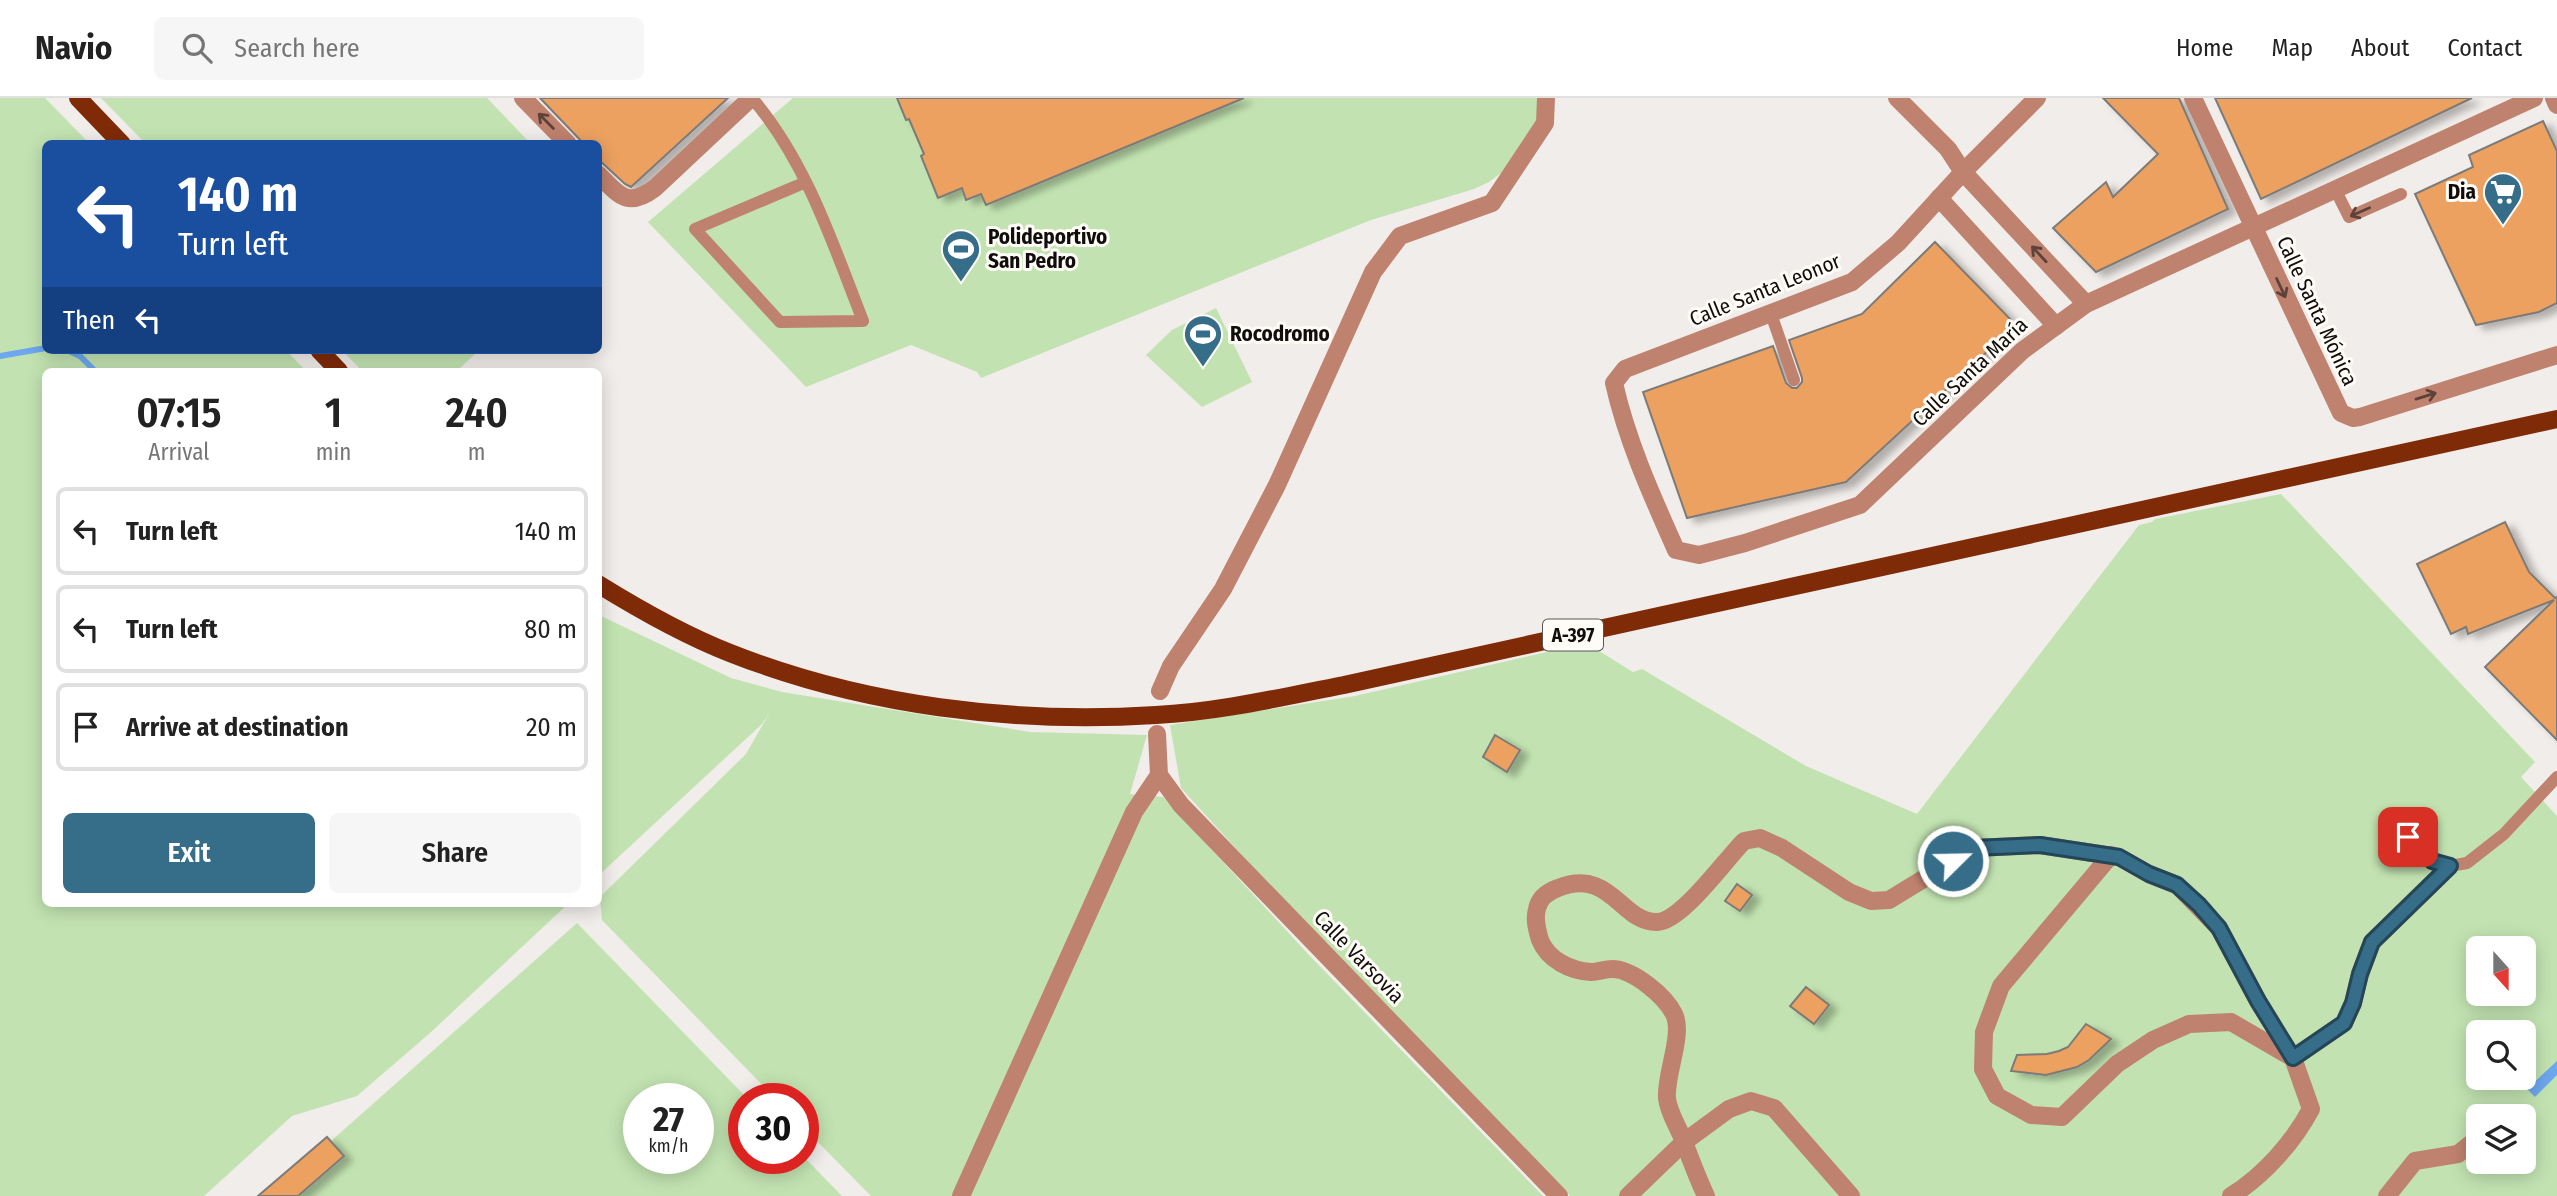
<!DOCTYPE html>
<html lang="en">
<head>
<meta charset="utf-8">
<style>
	:root { --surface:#fff; --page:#f6f6f6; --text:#222; --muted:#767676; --line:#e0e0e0; --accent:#366d88 }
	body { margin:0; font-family:"Fira Sans Condensed",sans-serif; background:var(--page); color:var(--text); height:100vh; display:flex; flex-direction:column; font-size:26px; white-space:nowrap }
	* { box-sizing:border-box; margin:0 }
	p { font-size:23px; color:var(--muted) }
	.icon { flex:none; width:38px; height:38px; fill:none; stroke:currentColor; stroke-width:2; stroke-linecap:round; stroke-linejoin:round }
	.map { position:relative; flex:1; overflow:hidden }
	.sheet { position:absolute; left:42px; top:270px; width:560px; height:539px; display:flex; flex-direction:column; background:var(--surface); border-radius:10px; box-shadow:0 4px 18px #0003 }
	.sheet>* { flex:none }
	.banner { position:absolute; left:42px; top:42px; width:560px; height:214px; border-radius:10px; box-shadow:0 4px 18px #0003; background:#1a4fa0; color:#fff; overflow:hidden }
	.needle { width:46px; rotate:159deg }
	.tools { position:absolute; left:2466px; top:838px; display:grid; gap:14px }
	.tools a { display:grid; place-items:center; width:70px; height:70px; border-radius:10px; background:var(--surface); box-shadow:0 4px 18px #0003; font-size:35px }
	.speed { position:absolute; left:623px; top:985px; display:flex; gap:14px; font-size:35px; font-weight:700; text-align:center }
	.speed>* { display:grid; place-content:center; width:91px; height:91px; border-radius:50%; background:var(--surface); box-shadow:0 4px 18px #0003; line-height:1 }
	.speed small { font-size:18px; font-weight:400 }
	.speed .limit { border:10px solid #d22; background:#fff; color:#111 }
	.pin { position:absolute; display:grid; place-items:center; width:60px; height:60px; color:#fff; margin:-30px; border-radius:14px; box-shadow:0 4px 10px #0006 }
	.me { position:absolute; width:77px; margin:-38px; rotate:67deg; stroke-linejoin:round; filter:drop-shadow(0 0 5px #0008) }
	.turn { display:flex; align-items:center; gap:24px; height:147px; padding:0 21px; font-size:32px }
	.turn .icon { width:91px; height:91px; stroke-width:2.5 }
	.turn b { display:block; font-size:49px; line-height:60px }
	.then { display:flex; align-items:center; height:66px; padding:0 21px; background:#0003; gap:14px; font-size:26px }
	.eta { display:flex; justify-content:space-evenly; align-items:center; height:119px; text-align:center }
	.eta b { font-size:42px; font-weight:600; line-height:49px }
	.cta { display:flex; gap:14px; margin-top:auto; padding:14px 21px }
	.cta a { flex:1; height:80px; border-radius:10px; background:var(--accent); color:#fff; font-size:28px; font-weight:600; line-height:80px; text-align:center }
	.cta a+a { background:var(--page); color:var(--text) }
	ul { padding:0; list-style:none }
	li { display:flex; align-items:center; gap:21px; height:88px; margin:0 14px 10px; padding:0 7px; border:4px solid var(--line); border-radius:10px }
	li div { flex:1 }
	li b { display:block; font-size:26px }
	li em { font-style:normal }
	header { display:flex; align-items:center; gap:42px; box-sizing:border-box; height:98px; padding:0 35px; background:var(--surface); border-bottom:2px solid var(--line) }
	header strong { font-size:33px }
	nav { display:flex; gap:38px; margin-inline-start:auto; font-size:24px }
	.search { width:490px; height:63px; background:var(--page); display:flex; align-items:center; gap:18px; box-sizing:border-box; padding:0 24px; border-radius:10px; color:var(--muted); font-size:26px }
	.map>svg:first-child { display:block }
	.green { fill:#c2e3b1; fill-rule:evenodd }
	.water { fill:#6da7ee }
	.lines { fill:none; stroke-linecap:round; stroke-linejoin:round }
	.stream { stroke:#6da7ee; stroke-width:6 }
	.building { fill:#eca160; stroke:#7d7a77; stroke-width:2; filter:url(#shadow) }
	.service { stroke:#bf826e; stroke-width:12 }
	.minor { stroke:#bf826e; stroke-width:18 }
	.primary { stroke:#7f2b08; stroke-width:18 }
	.oneway { stroke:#5e4239 }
	.route-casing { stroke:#234758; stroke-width:18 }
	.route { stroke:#366d88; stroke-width:12 }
	.labels { text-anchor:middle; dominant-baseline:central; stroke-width:6; stroke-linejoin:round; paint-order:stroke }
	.shield { fill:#fffbf7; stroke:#575553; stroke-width:2 }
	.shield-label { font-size:19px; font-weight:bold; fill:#0f0e0d }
	.poi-label { font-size:21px; font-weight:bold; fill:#0f0e0d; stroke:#fffbf7; text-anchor:start }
	.street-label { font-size:21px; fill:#0f0e0d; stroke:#fffbf7 }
</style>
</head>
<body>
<header>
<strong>Navio</strong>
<div class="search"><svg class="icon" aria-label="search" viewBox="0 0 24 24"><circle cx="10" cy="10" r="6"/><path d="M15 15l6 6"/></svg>Search here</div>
<nav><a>Home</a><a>Map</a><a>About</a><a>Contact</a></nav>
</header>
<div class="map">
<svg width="2557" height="1098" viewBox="0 0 2557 1098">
	<defs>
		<filter id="shadow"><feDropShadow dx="8" dy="4.5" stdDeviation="3.5" flood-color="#0004"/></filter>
	</defs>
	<rect width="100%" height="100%" fill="#f1edea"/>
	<g class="green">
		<path d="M 0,0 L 45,0 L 89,45 L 46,46 L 46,252 L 286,252 L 306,273 L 46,273 L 46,805 L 569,805 L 430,935 L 357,998 L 292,1018 L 204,1098 L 0,1098 Z"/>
		<path d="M 101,0 L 487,0 L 530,45 L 145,45 Z"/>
		<path d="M 793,0 L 1544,0 L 1539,21 L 1517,57 L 1501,75 L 1489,84 L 1474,91 L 1371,122 L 981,280 L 977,274 L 911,247 L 806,289 L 648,124 Z"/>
		<path d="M 1216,210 L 1252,284 L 1202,309 L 1146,257 L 1172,232 Z"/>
		<path d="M 342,252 L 479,252 L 457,273 L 362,273 Z"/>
		<path d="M 2281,396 L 2535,664 L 2521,679 L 2557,718 L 2557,1098 L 1570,1098 L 1379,908 L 1181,690 L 1170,627 L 1355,598 L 1586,545 L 1633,574 L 1642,571 L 1806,668 L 1917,716 L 2139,427 L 2152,424 L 2155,421 ZM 2478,850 L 2524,850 L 2524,896 L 2478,896 ZM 2478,934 L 2524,934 L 2524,980 L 2478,980 ZM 2478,1018 L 2524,1018 L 2524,1064 L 2478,1064 Z"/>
		<path d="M 599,517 L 731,580 L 782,594 L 1030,634 L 1147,637 L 1130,696 L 1163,699 L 1308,856 L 1543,1098 L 871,1098 L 803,1029 L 803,1001 L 776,1001 L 602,822 L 600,799 L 746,656 L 770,614 L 762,626 L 599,777 Z"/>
		<path d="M 577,825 L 748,1001 L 744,1001 L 744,1060 L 803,1060 L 803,1058 L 842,1098 L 258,1098 L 327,1039 L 331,1043 ZM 639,1001 L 698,1001 L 698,1060 L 639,1060 Z"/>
	</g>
	<path class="water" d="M 2557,963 L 2557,977 L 2535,999 L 2527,991 Z"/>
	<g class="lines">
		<g class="stream">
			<path d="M 67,252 L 80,258 L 95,273"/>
			<path d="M 0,258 L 46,250"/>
		</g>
	</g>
	<g class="building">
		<path d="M 540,0 L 728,0 L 631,89 L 625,86 L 598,61 L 598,46 L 584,46 Z"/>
		<path d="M 897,0 L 1244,0 L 986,107 L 981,96 L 966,102 L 962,90 L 938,100 L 921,58 L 924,56 L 909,21 L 906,22 Z"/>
		<path d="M 2103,0 L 2179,0 L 2228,111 L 2096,174 L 2053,130 L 2106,84 L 2113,99 L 2158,56 Z"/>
		<path d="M 2215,0 L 2472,0 L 2261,101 Z"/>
		<path d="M 2543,23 L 2557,53 L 2557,205 L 2539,214 L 2476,227 L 2415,96 L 2473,69 L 2469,57 Z"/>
		<path d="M 1935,144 L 2016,227 L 1846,384 L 1687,420 L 1643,294 L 1773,248 L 1786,285 L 1792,290 L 1797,290 L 1802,284 L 1802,280 L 1789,242 L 1862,216 Z"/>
		<path d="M 2505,424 L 2529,474 L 2555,500 L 2557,499 L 2557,642 L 2485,569 L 2554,502 L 2468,536 L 2466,529 L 2451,536 L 2417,466 Z"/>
		<path d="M 1495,637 L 1520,652 L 1507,674 L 1483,659 Z"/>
		<path d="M 1737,786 L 1752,797 L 1740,813 L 1725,803 Z"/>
		<path d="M 1806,889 L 1829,907 L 1814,926 L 1790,908 Z"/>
		<path d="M 2086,926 L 2111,941 L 2089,962 L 2077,969 L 2046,977 L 2011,973 L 2017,957 L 2047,956 L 2059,953 L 2068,949 Z"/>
		<path d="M 327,1039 L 344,1058 L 298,1098 L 258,1098 Z"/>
	</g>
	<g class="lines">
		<g class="service">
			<path d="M 752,0 C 806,63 833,146 863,223 L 780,224 L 695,131 L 806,84"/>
			<path d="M 2335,91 L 2349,119 L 2401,96"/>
			<path d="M 1771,216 L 1794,282"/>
			<path d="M 2408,739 L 2432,763 L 2450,768 L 2467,765 L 2504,736 L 2557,679"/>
		</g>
		<g class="minor">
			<path d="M 523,0 L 568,46"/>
			<path d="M 1897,0 L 1948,51 L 1963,74 L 2086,206"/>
			<path d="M 2037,0 L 1963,74 L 1898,145 L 1852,184 L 1625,271 L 1614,285 C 1627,343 1652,398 1676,452 L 1699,457 L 1745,445 L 1860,407 L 2022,253 L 2086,206 L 2534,0"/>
			<path d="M 2193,0 L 2341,315 L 2353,320 L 2360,319 L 2557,257"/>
			<path d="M 2554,0 L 2557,7"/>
			<path d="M 598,76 C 619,97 627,111 655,90 L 751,0"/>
			<path d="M 1939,100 L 2056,228"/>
			<path d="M 1160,593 L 1171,568 L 1223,491 L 1277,387 L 1373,174 L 1400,138 L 1492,105 L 1545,25 L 1546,0"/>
			<path d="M 1157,636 L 1159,677 L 1181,707 L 1559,1098"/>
			<path d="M 2111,757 L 2001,888 L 1984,934 L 1983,971 L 1997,998 L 2031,1017 L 2062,1019 L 2117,966 L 2153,942 L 2189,926 L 2231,924 L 2293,960 L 2311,1011 C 2293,1045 2263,1078 2231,1098"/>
			<path d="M 961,1098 L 1134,714 L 1159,677"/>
			<path d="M 1628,1098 L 1684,1044 L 1729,1011 L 1751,1003 L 1774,1010 L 1851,1098"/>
			<path d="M 1706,1098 C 1697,1079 1690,1059 1682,1039 C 1677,1027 1668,1013 1667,1000 C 1665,977 1684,936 1674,916 C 1665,898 1633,871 1612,871 C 1605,871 1598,874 1591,874 C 1571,873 1548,862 1540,842 C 1537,832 1534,821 1537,811 C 1539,800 1547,794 1558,790 C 1611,769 1621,825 1657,824 C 1681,824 1725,762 1744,743 L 1760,740 L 1782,750 L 1849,794 L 1871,803 L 1889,802 L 1974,750 L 2040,747 L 2119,759 L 2149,776 L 2177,787 L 2219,830 L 2258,903 L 2293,960 L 2344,925 L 2353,905 L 2360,876 L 2372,844 L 2450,768"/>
			<path d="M 2387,1098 L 2415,1063 L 2458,1056 L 2478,1040"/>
		</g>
		<g class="primary">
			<path d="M 78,0 L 122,46"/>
			<path d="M 319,252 L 339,273"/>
			<path d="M 598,486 C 640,512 684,537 730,555 C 864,608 1013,626 1156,617 C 1219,614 1282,599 1344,587 L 2557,321"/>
		</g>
	</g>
	<defs><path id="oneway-shaft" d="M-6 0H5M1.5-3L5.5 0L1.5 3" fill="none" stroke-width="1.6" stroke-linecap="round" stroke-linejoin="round" transform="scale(1.75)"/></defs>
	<g class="oneway">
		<use href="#oneway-shaft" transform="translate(546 23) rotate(-135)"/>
		<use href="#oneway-shaft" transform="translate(2360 114) rotate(156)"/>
		<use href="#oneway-shaft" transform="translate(2039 156) rotate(-133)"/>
		<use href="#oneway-shaft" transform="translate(2281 190) rotate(65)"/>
		<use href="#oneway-shaft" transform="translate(2426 298) rotate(-17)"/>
	</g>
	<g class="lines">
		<g class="route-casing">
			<path id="route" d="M 1953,763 L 1974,750 L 2040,747 L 2119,759 L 2149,776 L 2177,787 L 2199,807 L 2219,830 L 2258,903 L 2293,960 L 2344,925 L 2353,905 L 2360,876 L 2372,844 L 2450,768 L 2432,763 L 2408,739"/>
		</g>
		<use href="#route" class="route"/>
	</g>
	<defs>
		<g id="supermarket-pin" transform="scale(2.0125)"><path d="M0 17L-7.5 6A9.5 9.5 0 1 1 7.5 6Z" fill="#366d88" stroke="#fffbf7"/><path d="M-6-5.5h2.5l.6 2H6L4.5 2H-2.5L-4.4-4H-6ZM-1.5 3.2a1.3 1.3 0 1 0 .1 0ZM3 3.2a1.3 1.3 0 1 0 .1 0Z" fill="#fff"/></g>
		<g id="stadium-pin" transform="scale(2.0125)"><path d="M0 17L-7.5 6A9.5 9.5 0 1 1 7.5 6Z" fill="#366d88" stroke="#fffbf7"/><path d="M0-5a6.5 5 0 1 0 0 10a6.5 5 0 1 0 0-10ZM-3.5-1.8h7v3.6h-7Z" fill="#fff"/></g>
	</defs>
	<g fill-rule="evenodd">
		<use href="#supermarket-pin" x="2503" y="94"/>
		<use href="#stadium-pin" x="961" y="151"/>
		<use href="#stadium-pin" x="1203" y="236"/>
	</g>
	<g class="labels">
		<rect class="shield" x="1543" y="521.5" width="60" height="31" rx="5"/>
		<g class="shield-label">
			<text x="1573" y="537">A-397</text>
		</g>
		<g class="poi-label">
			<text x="2476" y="94" text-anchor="end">Dia</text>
			<text x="988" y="139">Polideportivo<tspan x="988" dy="24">San Pedro</tspan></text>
			<text x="1230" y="236">Rocodromo</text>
		</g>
		<g class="street-label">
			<text transform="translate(1765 192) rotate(-22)">Calle Santa Leonor</text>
			<text transform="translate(2317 213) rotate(65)">Calle Santa Mónica</text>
			<text transform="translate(1970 274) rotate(-43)">Calle Santa María</text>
			<text transform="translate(1359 859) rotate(46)">Calle Varsovia</text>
		</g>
	</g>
</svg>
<div class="tools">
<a><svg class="needle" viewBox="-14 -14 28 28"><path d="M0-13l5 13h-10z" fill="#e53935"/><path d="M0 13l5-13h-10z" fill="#767676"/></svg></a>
<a><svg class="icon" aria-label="search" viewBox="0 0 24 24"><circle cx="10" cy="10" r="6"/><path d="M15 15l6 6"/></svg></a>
<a><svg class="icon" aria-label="layers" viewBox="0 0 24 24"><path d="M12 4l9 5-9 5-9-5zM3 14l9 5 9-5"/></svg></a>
</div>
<div class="speed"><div>27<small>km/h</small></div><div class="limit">30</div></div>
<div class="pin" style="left:2408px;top:739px;background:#d93025"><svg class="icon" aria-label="arrive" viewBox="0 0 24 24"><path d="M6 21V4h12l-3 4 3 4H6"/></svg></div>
<svg class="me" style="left:1953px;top:763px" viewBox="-20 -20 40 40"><circle r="17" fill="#366d88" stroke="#fff" stroke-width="3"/><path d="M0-11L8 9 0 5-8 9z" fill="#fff"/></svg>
<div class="banner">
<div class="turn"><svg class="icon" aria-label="left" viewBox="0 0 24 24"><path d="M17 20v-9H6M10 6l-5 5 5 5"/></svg><div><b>140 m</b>Turn left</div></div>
<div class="then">Then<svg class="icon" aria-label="left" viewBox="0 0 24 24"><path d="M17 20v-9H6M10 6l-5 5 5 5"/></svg></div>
</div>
<section class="sheet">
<div class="eta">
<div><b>07:15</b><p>Arrival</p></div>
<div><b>1</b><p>min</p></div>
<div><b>240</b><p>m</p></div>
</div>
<ul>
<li><svg class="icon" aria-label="left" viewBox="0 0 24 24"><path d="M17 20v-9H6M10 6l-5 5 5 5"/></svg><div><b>Turn left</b></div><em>140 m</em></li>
<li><svg class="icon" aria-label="left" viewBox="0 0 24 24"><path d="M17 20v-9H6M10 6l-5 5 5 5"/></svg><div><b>Turn left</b></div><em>80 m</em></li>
<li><svg class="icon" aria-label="arrive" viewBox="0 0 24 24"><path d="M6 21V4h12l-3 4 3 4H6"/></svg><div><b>Arrive at destination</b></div><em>20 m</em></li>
</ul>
<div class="cta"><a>Exit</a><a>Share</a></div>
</section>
</div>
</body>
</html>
